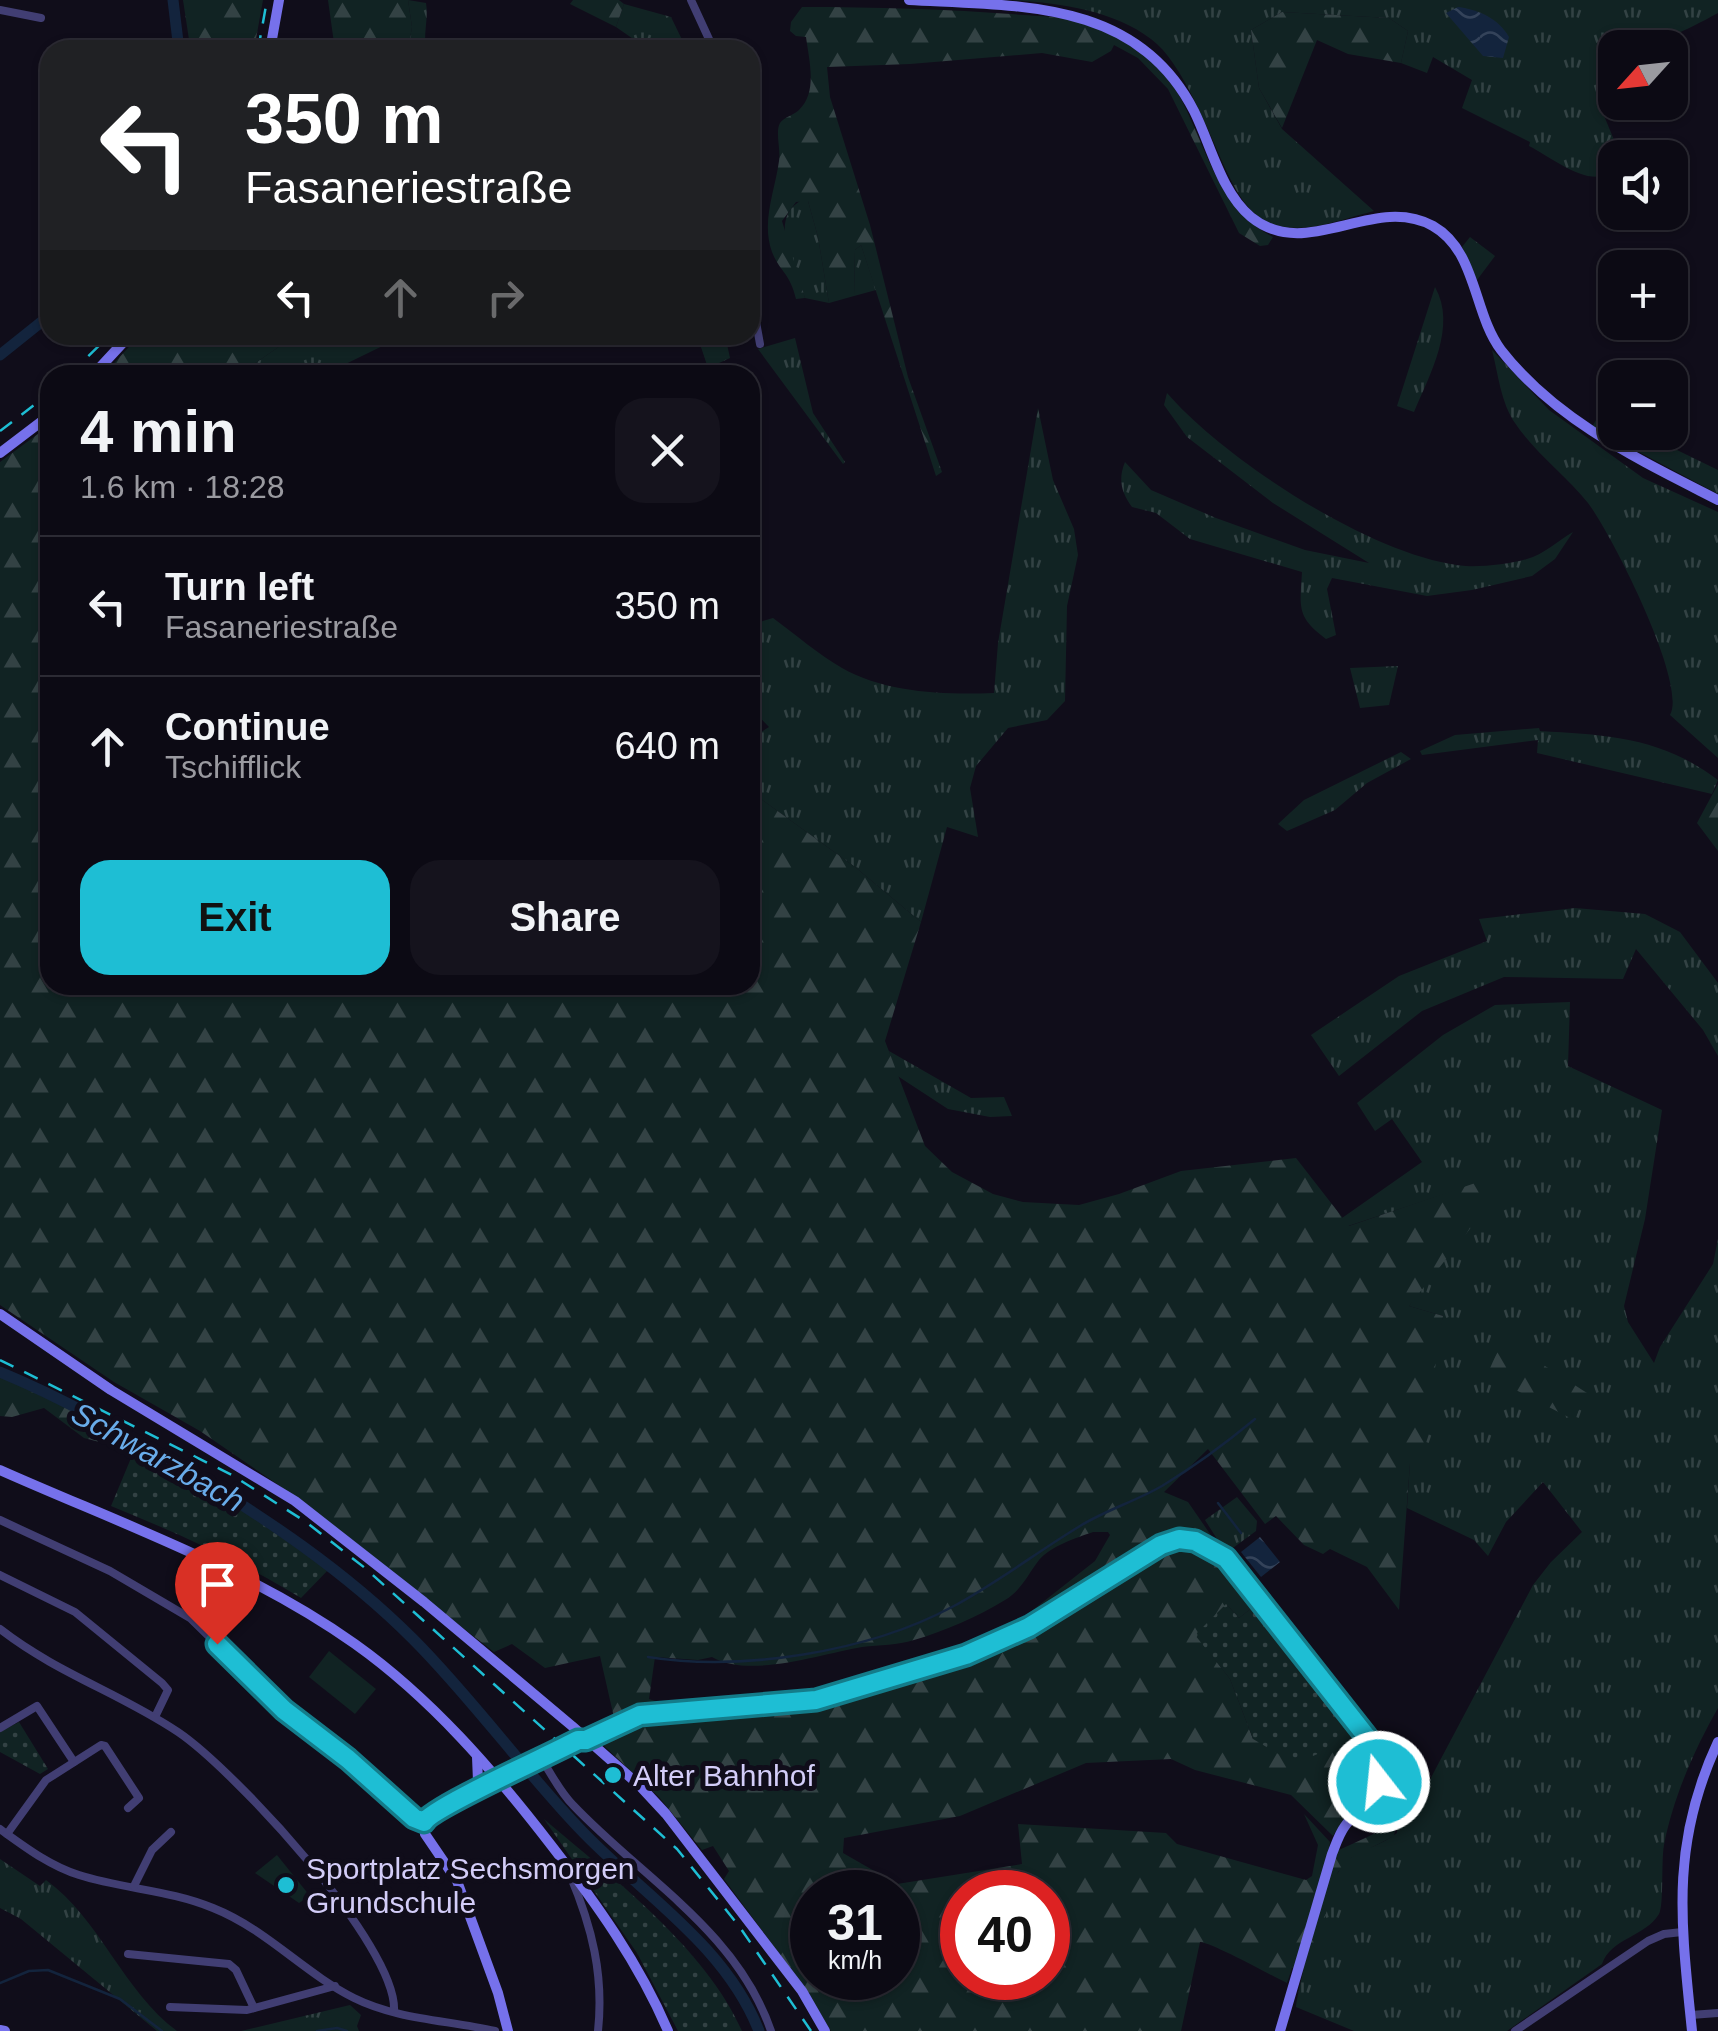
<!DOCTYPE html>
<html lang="en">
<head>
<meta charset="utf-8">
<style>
	:root { --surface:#0c0a14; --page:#15131d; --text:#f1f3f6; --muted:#9a9aa0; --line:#2c2b34; --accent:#1ebed4 }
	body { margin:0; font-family:Arial,sans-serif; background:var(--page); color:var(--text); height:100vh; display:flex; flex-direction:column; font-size:38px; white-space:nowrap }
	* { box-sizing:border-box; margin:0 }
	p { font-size:32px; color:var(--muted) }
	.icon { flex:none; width:55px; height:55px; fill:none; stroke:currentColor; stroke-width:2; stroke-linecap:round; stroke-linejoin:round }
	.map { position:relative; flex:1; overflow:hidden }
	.panel { position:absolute; left:40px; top:365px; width:720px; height:630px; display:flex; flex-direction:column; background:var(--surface); border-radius:30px; box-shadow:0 2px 8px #0004,0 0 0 2px var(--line) }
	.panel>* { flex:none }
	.top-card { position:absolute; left:40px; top:40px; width:720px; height:305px; border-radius:30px; box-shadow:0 2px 8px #0004,0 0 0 2px var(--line); background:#202124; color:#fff; overflow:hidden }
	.needle { width:65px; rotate:243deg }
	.buttons { position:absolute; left:1598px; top:30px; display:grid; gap:20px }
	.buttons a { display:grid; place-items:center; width:90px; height:90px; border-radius:20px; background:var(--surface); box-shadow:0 2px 8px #0004,0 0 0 2px var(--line); font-size:50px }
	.speed { position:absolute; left:790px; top:1870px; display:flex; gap:20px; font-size:50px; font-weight:700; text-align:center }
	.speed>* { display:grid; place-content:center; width:130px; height:130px; border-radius:50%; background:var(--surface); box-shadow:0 2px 8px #0004,0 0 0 2px var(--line); line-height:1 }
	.speed small { font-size:25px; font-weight:400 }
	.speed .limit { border:15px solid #d22; background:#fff; color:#111 }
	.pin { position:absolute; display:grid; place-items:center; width:85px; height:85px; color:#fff; margin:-102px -42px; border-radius:50% 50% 50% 0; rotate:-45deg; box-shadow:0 0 10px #0007 }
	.pin .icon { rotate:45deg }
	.me { position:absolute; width:110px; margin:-55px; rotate:344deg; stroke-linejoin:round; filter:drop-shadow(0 0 8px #0008) }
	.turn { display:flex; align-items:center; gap:35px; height:210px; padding:0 40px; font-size:45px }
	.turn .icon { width:130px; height:130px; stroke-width:2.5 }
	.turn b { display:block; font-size:70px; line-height:85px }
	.lanes { display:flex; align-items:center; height:95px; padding:0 40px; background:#0003; justify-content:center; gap:50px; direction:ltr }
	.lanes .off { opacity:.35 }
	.round { display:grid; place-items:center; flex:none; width:105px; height:105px; border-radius:30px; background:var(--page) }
	.head { display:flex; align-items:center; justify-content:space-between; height:170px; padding:0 40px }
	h1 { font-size:60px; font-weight:600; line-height:75px }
	.cta { display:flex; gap:20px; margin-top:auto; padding:20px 40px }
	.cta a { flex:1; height:115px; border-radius:30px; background:var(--accent); color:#111; font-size:40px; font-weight:600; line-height:115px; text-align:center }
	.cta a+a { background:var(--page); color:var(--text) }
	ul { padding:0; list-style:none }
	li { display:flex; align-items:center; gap:30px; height:140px; padding:0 40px; border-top:2px solid var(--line) }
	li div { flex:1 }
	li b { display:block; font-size:38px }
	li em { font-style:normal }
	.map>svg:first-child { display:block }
	.grass { fill:url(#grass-tufts) }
	.forest { fill:url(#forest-firs); fill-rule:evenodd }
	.park { fill:url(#park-dots) }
	.pitch { fill:#112323 }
	.water { fill:url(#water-waves) }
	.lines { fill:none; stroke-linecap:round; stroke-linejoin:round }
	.stream { stroke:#13243d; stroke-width:2.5 }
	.river { stroke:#13243d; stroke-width:11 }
	.street { stroke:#413e73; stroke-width:8 }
	.secondary { stroke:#7671eb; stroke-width:10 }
	.rail { stroke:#1ebed4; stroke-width:2.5; stroke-dasharray:15 12; stroke-linecap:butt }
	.route-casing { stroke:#147c8a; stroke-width:25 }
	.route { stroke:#1ebed4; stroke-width:18 }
	.poi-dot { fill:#1ebed4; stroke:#100d1a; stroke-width:4 }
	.labels { text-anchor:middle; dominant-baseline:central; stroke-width:10; stroke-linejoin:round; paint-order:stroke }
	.poi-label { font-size:30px; fill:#d3cdf8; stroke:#100d1a; text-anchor:start }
	.water-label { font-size:32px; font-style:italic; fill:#69acea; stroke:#100d1a }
</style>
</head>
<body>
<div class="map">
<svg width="1718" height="2031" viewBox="0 0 1718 2031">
	<defs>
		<pattern id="grass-tufts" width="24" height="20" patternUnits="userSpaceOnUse" patternTransform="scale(2.5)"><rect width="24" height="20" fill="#112323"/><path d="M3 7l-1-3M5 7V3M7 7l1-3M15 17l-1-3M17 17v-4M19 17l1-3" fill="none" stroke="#334244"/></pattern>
		<pattern id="forest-firs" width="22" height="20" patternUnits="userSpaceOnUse" patternTransform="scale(2.5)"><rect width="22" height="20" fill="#112323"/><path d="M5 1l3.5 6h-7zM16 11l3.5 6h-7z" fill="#334244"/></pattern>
		<pattern id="park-dots" width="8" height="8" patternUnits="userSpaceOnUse" patternTransform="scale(2.5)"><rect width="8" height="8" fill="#112323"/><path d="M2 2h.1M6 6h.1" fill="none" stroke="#334244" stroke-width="1.8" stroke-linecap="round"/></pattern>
		<pattern id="water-waves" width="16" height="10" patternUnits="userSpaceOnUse" patternTransform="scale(2.5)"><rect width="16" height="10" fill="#13243d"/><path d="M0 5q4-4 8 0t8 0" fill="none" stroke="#34435a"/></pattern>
	</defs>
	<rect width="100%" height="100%" fill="#100d1a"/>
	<g class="grass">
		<path d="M 408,0 L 426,3 C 429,19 422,37 427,50 L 408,50 L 412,27 Z"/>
		<path d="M 1012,0 L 1718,0 L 1718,13 C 1685,31 1653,47 1615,48 L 1615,64 L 1607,73 L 1598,101 L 1621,157 L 1615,158 L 1615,170 C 1591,191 1553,158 1529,146 L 1530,142 L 1462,108 L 1472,80 L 1433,57 L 1427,73 L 1401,63 L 1408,31 L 1389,18 L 1282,12 L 1251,30 L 1259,88 L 1282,129 L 1374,211 C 1341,219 1304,236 1270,223 C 1249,215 1236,191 1227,172 C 1210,136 1183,62 1151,39 C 1113,10 1059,3 1012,0 Z"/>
		<path d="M 624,4 L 671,17 L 687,50 L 649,50 L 616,27 Z"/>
		<path d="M 802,200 L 808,201 L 818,237 L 829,303 L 805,298 C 796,268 766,219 802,200 Z"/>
		<path d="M 1470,237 L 1495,256 L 1477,280 L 1462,247 Z"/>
		<path d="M 861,245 L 876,290 L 854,296 L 855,250 Z"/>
		<path d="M 1435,287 C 1457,326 1430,374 1414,412 L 1397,406 Z"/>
		<path d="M 309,335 L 405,335 L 323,375 L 238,375 L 280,346 Z"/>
		<path d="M 697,335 L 725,335 L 730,358 L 708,368 Z"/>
		<path d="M 795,338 L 813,413 L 845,462 L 843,464 L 758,349 Z"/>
		<path d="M 1492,350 L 1549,410 L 1643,478 L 1718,512 L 1718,758 L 1670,715 C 1688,684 1611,533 1588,503 C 1566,475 1535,453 1515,423 C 1501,403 1498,373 1492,350 Z"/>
		<path d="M 1167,393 C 1225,460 1376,559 1466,566 C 1483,567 1511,564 1527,559 C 1543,555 1559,540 1573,532 L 1555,559 L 1532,576 L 1472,590 L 1427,596 L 1332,578 L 1327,589 L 1336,635 L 1326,639 C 1296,617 1300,607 1302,572 L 1190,539 L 1156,513 L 1132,507 C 1121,492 1118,479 1125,462 L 1151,490 L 1216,518 L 1305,550 L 1369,563 L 1273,503 L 1187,437 L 1164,405 Z"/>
		<path d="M 1038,408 L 1053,480 L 1074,529 L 1078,555 L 1067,606 L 1065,701 L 1047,720 L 1008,728 L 976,766 L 970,788 L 978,837 L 947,827 L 921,922 L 855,867 L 750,791 L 750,739 L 769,727 L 750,707 L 750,625 L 773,618 C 796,635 818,654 842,668 C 886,693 945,695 994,693 L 998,643 Z"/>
		<path d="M 1603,408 L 1615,415 L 1615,432 L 1642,433 L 1718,470 L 1718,494 L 1592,427 Z"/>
		<path d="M 1398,666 L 1389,705 L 1360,708 L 1350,668 Z"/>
		<path d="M 1539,728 L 1540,731 C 1608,735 1661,737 1718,780 L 1712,794 L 1537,753 L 1538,740 L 1422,755 L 1420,751 L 1455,735 Z"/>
		<path d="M 1401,752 L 1411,759 L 1367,783 L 1335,810 L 1287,831 L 1278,824 L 1304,800 Z"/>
		<path d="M 1575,908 L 1645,914 L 1680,932 L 1718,983 L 1718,1056 L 1703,1030 L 1636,949 L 1623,979 L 1504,977 L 1422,1011 L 1339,1076 L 1311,1035 L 1399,976 L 1487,941 L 1479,919 Z"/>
		<path d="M 1570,1002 L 1568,1066 L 1662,1110 L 1645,1219 L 1624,1306 L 1628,1322 L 1654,1363 L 1660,1347 L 1713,1264 L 1718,1239 L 1718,1708 C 1694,1750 1673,1798 1664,1845 C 1661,1861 1664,1905 1659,1914 C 1645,1937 1611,1938 1602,1964 L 1507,2031 L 1354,2031 L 1296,2007 C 1301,1975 1324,1879 1349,1859 C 1364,1848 1383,1845 1397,1833 L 1397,1826 L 1426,1787 L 1533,1585 L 1551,1562 L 1582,1532 L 1543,1482 L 1506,1522 L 1488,1556 L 1474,1540 L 1407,1508 L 1410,1462 L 1443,1316 L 1409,1306 L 1493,1178 L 1348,1226 L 1342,1218 L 1422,1162 L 1392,1119 L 1375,1131 L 1357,1103 L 1443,1035 L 1495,1005 Z"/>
		<path d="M 889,1051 L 971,1098 L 1004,1097 L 1012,1116 L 990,1117 L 948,1109 L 896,1075 Z"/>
		<path d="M 1237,1497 L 1257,1521 L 1256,1531 L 1226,1553 L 1205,1520 Z"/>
		<path d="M 0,1859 L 40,1886 L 46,1880 C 100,1919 123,1991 177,2031 L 157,2031 L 21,1919 L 0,1908 Z"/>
		<path d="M 350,2005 L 361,2015 L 357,2026 L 359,2031 L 241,2031 Z"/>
	</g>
	<g class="forest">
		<path d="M 183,0 L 263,0 L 254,50 L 207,50 L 190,46 Z"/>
		<path d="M 328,0 L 408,0 L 412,27 L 408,50 L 335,50 Z"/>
		<path d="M 573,0 L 619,0 L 624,4 L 616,27 L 570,4 Z"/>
		<path d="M 802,7 C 876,7 950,9 1023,15 C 1050,17 1081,17 1105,29 C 1137,45 1166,70 1182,101 C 1208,152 1219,209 1273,237 L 1268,245 L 1260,246 L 1239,233 L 1168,89 L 1138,58 L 1114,45 L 1111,51 L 1092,62 L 1042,53 L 910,64 L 827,67 L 830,97 L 870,225 L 908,377 L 942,472 L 936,476 L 861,245 L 855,250 L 854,296 L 829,303 L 818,237 L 808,201 L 796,202 L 782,221 L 805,298 L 796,299 C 790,273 780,272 772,252 C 761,222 775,191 779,161 C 781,150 775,132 780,123 C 784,117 794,115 799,110 C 818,92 809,60 806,37 L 796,36 L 790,31 L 791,22 Z"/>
		<path d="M 1282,12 L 1389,18 L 1408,31 L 1401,63 L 1348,54 L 1317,40 L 1282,128 L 1259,88 L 1251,30 Z"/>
		<path d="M 140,335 L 309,335 L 280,346 L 238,375 L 103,375 Z"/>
		<path d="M 50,425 L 50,985 L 750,985 L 750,791 L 855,867 L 921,922 L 885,1041 L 925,1146 L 952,1172 L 993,1194 L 1023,1202 L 1079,1205 L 1119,1194 L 1181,1171 L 1296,1158 L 1349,1226 L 1493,1177 L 1503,1187 L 1409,1306 L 1443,1316 L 1422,1454 L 1410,1463 L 1399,1610 L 1367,1567 L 1330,1549 L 1323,1554 L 1304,1545 L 1276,1516 L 1265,1524 L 1208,1449 L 1164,1492 L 1188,1502 L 1217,1544 L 1215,1555 L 1257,1604 L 1239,1618 L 1227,1605 L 1196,1635 L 1230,1679 L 1253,1739 L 1358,1736 C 1364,1745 1372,1755 1375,1765 C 1379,1783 1343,1819 1333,1836 L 1291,1795 L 1195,1770 L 1171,1759 L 1086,1763 L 960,1816 L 844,1838 L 843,1853 L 897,1884 L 1022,1864 L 1018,1824 L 1166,1833 L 1177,1844 L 1306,1880 L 1312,1876 L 1318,1845 L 1304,1814 L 1330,1842 L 1328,1853 C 1340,1852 1378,1830 1396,1825 L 1394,1836 L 1351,1858 L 1338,1872 L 1310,1970 L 1292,1968 L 1287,1983 C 1270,1975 1213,1943 1200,1942 L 1181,2031 L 831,2031 L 804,1987 L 724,1879 L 729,1871 L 713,1846 L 702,1850 L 659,1797 L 601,1743 L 600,1739 L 615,1722 L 600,1656 L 545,1668 L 512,1644 L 494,1652 L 280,1486 L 200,1431 L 114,1382 L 0,1305 L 0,462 ZM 1093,1532 L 1108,1532 L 1110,1535 L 1095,1561 L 1015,1624 L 969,1645 L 859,1683 L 799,1696 L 728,1702 L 696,1701 L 670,1706 L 649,1699 L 655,1657 L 698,1660 L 712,1657 C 750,1679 820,1654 862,1647 C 880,1645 897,1645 914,1640 C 945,1631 977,1617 1005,1600 C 1021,1591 1028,1574 1039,1560 C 1051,1546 1076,1538 1093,1532 ZM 812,1892 L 898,1892 L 898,1978 L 812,1978 ZM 962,1892 L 1048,1892 L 1048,1978 L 962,1978 Z"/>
		<path d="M 1718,784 L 1718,851 L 1697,823 Z"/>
		<path d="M 1503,1339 L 1587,1393 L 1574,1420 L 1487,1375 Z"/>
		<path d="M 0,1369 L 140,1436 L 134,1451 L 84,1438 L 44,1408 L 12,1417 L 0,1416 Z"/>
	</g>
	<g class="park">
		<path d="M 134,1451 C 202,1484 271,1519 329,1569 L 301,1598 C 240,1561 177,1533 111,1506 Z"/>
		<path d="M 1226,1604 L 1239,1618 L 1257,1604 L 1358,1736 L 1295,1764 L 1253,1739 L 1230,1679 L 1195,1635 Z"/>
		<path d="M 19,1722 L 48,1769 L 40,1774 L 0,1752 L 0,1732 Z"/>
		<path d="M 544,1819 C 611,1876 707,1950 742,2031 L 678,2031 L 637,1953 Z"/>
	</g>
	<g class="pitch">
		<path d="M 329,1651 L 376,1689 L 355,1714 L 309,1677 Z"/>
		<path d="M 277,1855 L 310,1896 L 299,1903 L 255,1873 Z"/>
	</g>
	<g class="water">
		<path d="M 1458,7 C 1479,10 1498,18 1509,37 L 1503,58 L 1483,56 L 1446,13 Z"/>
		<path d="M 1260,1537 L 1280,1562 L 1261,1577 L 1241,1552 Z"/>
	</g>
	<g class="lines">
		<g class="stream">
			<path d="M 1218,1503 L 1241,1533"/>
			<path d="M 648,1657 C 741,1672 868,1652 952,1607 C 997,1583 1037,1552 1080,1526 C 1106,1510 1136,1501 1162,1486 C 1195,1466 1226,1443 1255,1419"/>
			<path d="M 0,1983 L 29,1971 L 48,1970 L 120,1999 L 162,2031"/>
			<path d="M 317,2031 L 337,2028 L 347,2031"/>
		</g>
		<g class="river">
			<path d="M 173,0 L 179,50"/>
			<path d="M 0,355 L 50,315"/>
			<path d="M 0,1372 C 63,1398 123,1432 182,1467 C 265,1518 344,1570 413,1639 C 472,1698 521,1767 579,1828 C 640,1893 725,1944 759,2031"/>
		</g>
		<g class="street">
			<path d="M 691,0 L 714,50"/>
			<path d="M 0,10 L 41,18"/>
			<path d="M 750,289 L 760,344"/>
			<path d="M 0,1520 L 110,1571 L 190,1618 L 284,1710 L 349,1759 L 414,1818 L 424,1823"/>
			<path d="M 0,1575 L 75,1612 L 162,1683 L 168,1690 L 155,1717"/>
			<path d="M 0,1629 C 58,1674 120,1693 178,1732 C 233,1769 398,1946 394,2011"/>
			<path d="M 0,1728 L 37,1706 L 74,1762"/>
			<path d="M 542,1760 C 552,1775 560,1792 573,1805 C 642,1878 737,1931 771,2031"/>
			<path d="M 0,1829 C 25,1847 50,1866 79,1875 C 123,1889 170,1890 213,1908 C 266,1929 304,1973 354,1998 C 398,2020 449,2020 495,2031"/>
			<path d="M 7,1834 L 46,1780 L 101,1745 L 105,1746 L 139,1798 L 128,1808"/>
			<path d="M 570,1875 C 592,1927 604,1975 598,2031"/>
			<path d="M 134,1886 L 152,1850 L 171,1832"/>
			<path d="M 128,1954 L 229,1964 L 236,1970 L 254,2008"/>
			<path d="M 170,2007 L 247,2010 L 335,1986"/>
			<path d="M 1691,2015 L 1718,2013"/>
			<path d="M 1515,2031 L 1648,1941 L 1664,1934 L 1682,1932"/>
		</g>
		<g class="secondary">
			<path d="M 909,0 C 1021,6 1137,0 1194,111 C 1211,145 1221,192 1251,217 C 1307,263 1373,193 1433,226 C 1477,251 1473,313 1501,350 C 1556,421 1640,460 1718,500"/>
			<path d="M 270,50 L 279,0"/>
			<path d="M 93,375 L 130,335"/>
			<path d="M 0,453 L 50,415"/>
			<path d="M 0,1314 L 111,1390 L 295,1501 L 424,1602 L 572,1726 L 640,1786 L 666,1814 L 802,1991 L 825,2031"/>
			<path d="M 0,1470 C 119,1523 248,1568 355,1644 C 431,1698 494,1771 551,1845 C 596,1903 639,1963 668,2031"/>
			<path d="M 586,1739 L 648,1714 L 816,1700 L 966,1655 L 1029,1627 L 1167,1542 C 1187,1537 1209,1543 1225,1557 C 1247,1576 1378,1747 1381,1768 C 1384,1793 1357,1808 1345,1826 C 1339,1834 1336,1844 1332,1854 L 1280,2031"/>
			<path d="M 474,1792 L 478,1781 L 477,1757"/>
			<path d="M 0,2030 L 5,2031"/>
			<path d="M 508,2031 L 498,1993 L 457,1881 L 425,1834 L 424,1823 L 435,1811 L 582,1739"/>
			<path d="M 1692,2031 C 1681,1923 1670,1844 1718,1742"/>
		</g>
		<g class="rail">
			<path d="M 258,50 L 267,0"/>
			<path d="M 69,375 L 110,335"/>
			<path d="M 0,431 L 50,393"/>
			<path d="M 0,1360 L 232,1475 L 306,1522 L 365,1568 L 677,1849 L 739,1926 L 811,2031"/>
		</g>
	</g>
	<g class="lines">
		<g class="route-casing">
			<path id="route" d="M 217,1644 L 284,1710 L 348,1759 L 414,1818 L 424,1822 C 433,1807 552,1754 578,1740 L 586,1740 L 640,1715 L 816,1700 L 966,1655 L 1029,1627 L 1161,1545 L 1179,1539 L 1195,1541 L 1226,1558 L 1366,1736 L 1379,1759 L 1379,1782"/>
		</g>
		<use href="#route" class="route"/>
	</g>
	<g class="poi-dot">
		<circle cx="613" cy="1775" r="10"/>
		<circle cx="286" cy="1885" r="10"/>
	</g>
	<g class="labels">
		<g class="poi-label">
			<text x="633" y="1775">Alter Bahnhof</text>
			<text x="306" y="1868">Sportplatz Sechsmorgen<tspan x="306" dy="34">Grundschule</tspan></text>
		</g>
		<g class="water-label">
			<text transform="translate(158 1457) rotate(29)">Schwarzbach</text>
		</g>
	</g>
</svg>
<div class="buttons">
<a><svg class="needle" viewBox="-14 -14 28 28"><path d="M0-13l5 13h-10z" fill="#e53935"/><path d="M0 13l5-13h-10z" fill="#9a9aa0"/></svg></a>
<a><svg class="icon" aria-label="sound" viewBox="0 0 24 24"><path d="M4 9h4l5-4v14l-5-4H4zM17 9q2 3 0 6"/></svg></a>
<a>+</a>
<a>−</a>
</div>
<div class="speed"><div>31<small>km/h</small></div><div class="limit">40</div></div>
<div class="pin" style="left:217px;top:1644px;background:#d93025"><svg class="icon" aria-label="arrive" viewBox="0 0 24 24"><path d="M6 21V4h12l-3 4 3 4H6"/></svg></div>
<svg class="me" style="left:1379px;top:1782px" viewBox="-20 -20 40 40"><circle r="17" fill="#1ebed4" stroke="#fff" stroke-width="3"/><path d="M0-11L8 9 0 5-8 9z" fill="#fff"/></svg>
<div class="top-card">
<div class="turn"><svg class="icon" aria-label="left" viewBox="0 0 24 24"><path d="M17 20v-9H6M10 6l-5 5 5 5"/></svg><div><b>350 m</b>Fasaneriestraße</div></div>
<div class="lanes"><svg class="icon" aria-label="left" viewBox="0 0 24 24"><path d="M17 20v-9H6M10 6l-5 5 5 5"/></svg><svg class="icon off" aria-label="ahead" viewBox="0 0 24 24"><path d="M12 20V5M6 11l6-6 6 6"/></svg><svg class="icon off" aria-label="right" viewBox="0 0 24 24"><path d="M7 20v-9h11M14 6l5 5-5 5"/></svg></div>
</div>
<section class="panel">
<div class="head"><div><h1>4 min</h1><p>1.6 km · 18:28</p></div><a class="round"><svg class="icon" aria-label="close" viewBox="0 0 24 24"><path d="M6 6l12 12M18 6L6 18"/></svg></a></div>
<ul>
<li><svg class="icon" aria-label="left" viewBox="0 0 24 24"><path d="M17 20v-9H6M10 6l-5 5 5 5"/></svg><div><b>Turn left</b><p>Fasaneriestraße</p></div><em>350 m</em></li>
<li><svg class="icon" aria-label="ahead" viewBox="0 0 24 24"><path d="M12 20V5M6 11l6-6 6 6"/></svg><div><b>Continue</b><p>Tschifflick</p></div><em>640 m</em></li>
</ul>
<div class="cta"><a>Exit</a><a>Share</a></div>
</section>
</div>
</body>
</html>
